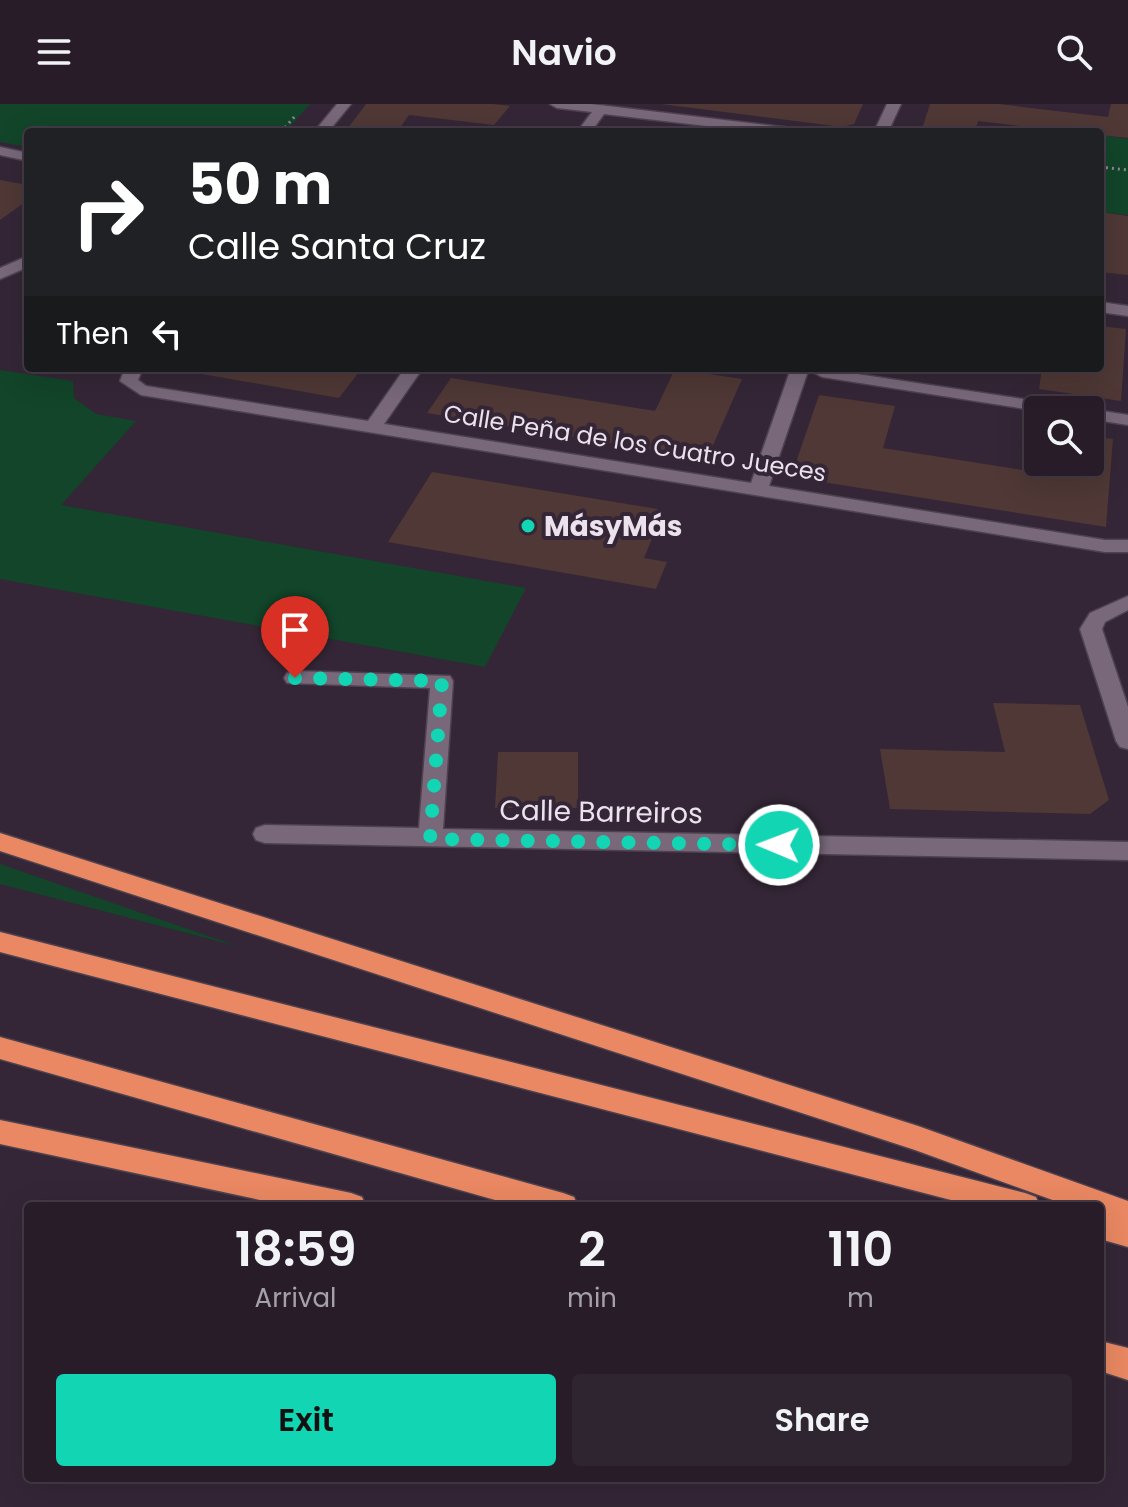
<!DOCTYPE html>
<html lang="en">
<head>
<meta charset="utf-8">
<style>
	:root { --surface:#271c28; --page:#2f2530; --text:#f1f3f6; --muted:#a4a1a8; --line:#433a45; --accent:#12d5b4 }
	body { margin:0; font-family:Poppins,sans-serif; background:var(--page); color:var(--text); height:100vh; display:flex; flex-direction:column; font-size:30px; white-space:nowrap }
	* { box-sizing:border-box; margin:0 }
	p { font-size:26px; color:var(--muted) }
	.icon { flex:none; width:44px; height:44px; fill:none; stroke:currentColor; stroke-width:2; stroke-linecap:round; stroke-linejoin:round }
	.map { position:relative; flex:1; overflow:hidden }
	.sheet { position:absolute; left:24px; top:1098px; width:1080px; height:280px; display:flex; flex-direction:column; background:var(--surface); border-radius:8px; box-shadow:0 8px 32px #0002,0 0 0 2px var(--line) }
	.sheet>* { flex:none }
	.guide { position:absolute; left:24px; top:24px; width:1080px; height:244px; border-radius:8px; box-shadow:0 8px 32px #0002,0 0 0 2px var(--line); background:#202124; color:#fff; overflow:hidden }
	.fabs { position:absolute; left:1024px; top:292px; display:grid; gap:16px }
	.fabs a { display:grid; place-items:center; width:80px; height:80px; border-radius:8px; background:var(--surface); box-shadow:0 8px 32px #0002,0 0 0 2px var(--line); font-size:40px }
	.pin { position:absolute; display:grid; place-items:center; width:68px; height:68px; color:#fff; margin:-82px -34px; border-radius:50% 50% 50% 0; rotate:-45deg; box-shadow:0 0 8px #0007 }
	.pin .icon { rotate:45deg }
	.me { position:absolute; width:88px; margin:-44px; rotate:271deg; stroke-linejoin:round; filter:drop-shadow(0 0 6px #0008) }
	.turn { display:flex; align-items:center; gap:28px; height:168px; padding:0 32px; font-size:36px }
	.turn .icon { width:104px; height:104px; stroke-width:2.5 }
	.turn b { display:block; font-size:56px; line-height:68px }
	.then { display:flex; align-items:center; height:76px; padding:0 32px; background:#0003; gap:16px; font-size:30px }
	.eta { display:flex; justify-content:space-evenly; align-items:center; height:136px; text-align:center }
	.eta b { font-size:48px; font-weight:600; line-height:56px }
	.cta { display:flex; gap:16px; margin-top:auto; padding:16px 32px }
	.cta a { flex:1; height:92px; border-radius:8px; background:var(--accent); color:#111; font-size:32px; font-weight:600; line-height:92px; text-align:center }
	.cta a+a { background:var(--page); color:var(--text) }
	header { display:flex; justify-content:space-between; align-items:center; height:104px; padding:0 32px; background:var(--surface); font-size:36px; font-weight:600 }
	.map>svg:first-child { display:block }
	.green { fill:#12452a }
	.building { fill:#4f3835 }
	.lines { fill:none; stroke-linecap:round; stroke-linejoin:round }
	.street-casing { stroke:#4e4250; stroke-width:3 }
	.secondary-casing { stroke:#4e4250; stroke-width:3 }
	.highway-casing { stroke:#4e4250; stroke-width:3 }
	.path { stroke:#908592; stroke-width:3; stroke-dasharray:2 4; stroke-linecap:butt }
	.street { fill:#78687a; fill-rule:evenodd }
	.secondary { fill:#78687a; fill-rule:evenodd }
	.highway { fill:#e98862; fill-rule:evenodd }
	.route { stroke:#12d5b4; stroke-width:14; stroke-dasharray:0 25.2 }
	.poi-dot { fill:#12d5b4; stroke:#342636; stroke-width:3 }
	.labels { text-anchor:middle; dominant-baseline:central; stroke-width:8; stroke-linejoin:round; paint-order:stroke }
	.far-street-label { font-size:24px; fill:#ebe2ed; stroke:#342636 }
	.poi-label { font-size:28px; font-weight:bold; fill:#ebe2ed; stroke:#342636; text-anchor:start }
	.street-label { font-size:28px; fill:#ebe2ed; stroke:#342636 }
</style>
</head>
<body>
<header><svg class="icon" aria-label="menu" viewBox="0 0 24 24"><path d="M4 6h16M4 12h16M4 18h16"/></svg>Navio<svg class="icon" aria-label="search" viewBox="0 0 24 24"><circle cx="10" cy="10" r="6"/><path d="M15 15l6 6"/></svg></header>
<div class="map">
<svg width="1128" height="1403" viewBox="0 0 1128 1403">
	<rect width="100%" height="100%" fill="#342636"/>
	<g class="green">
		<path d="M 0,0 L 310,0 L 285,28 L 28,28 L 28,43 L 0,38 Z"/>
		<path d="M 1100,31 L 1128,35 L 1128,111 L 1100,108 Z"/>
		<path d="M 0,266 L 73,277 L 74,294 L 96,310 L 136,317 L 61,401 L 526,484 L 485,563 L 0,475 Z"/>
		<path d="M 0,760 L 240,843 L 0,780 Z"/>
	</g>
	<g class="building">
		<path d="M 366,0 L 493,0 L 510,2 L 494,21 L 409,11 L 397,28 L 345,28 Z"/>
		<path d="M 661,0 L 863,0 L 854,20 L 842,23 Z"/>
		<path d="M 930,0 L 998,0 L 1108,13 L 1111,0 L 1128,0 L 1128,34 L 1100,31 L 1100,28 L 1073,28 L 978,17 L 975,28 L 921,28 Z"/>
		<path d="M 0,76 L 28,81 L 28,96 L 0,116 Z"/>
		<path d="M 1100,108 L 1128,112 L 1128,171 L 1100,168 Z"/>
		<path d="M 1100,222 L 1126,225 L 1121,297 L 1039,285 L 1042,264 L 1100,264 Z"/>
		<path d="M 168,264 L 362,264 L 339,294 Z"/>
		<path d="M 675,265 L 742,275 L 707,355 L 427,309 L 451,274 L 655,307 Z"/>
		<path d="M 819,291 L 895,302 L 883,344 L 1022,366 L 1028,323 L 1038,324 L 1038,358 L 1090,358 L 1090,332 L 1113,335 L 1106,423 L 791,373 Z"/>
		<path d="M 432,368 L 664,406 L 644,454 L 667,458 L 656,485 L 388,438 Z"/>
		<path d="M 993,599 L 1080,601 L 1109,696 L 1090,710 L 890,705 L 880,645 L 1005,648 Z"/>
		<path d="M 498,648 L 578,648 L 578,704 L 495,704 Z"/>
	</g>
	<g class="lines">
		<g class="street-casing">
			<g id="street">
				<path d="M 337,0 L 351,0 L 328,28 L 314,28 Z"/>
				<path d="M 550,0 L 591,0 L 792,24 L 799,28 L 758,28 L 604,10 L 591,28 L 577,28 L 592,8 L 557,4 Z"/>
				<path d="M 887,0 L 901,0 L 888,28 L 874,28 Z"/>
				<path d="M 28,152 L 28,163 L 0,175 L 0,164 Z"/>
				<path d="M 125,264 L 143,264 L 138,276 L 146,282 L 368,317 L 405,264 L 423,264 L 384,320 L 751,379 L 791,264 L 809,264 L 769,382 L 1105,436 L 1128,436 L 1128,448 L 1105,448 L 141,291 L 120,277 Z"/>
				<path d="M 817,264 L 1063,301 L 1072,306 L 1038,307 L 822,273 L 813,268 Z"/>
				<path d="M 1090,305 L 1128,311 L 1128,321 L 1090,315 L 1090,306 L 1084,306 Z"/>
				<path d="M 1128,492 L 1128,506 L 1105,518 L 1102,525 L 1128,603 L 1128,645 L 1120,643 L 1116,637 L 1080,525 L 1090,509 Z"/>
				<path d="M 295,567 L 450,572 L 453,577 L 443,725 L 1128,738 L 1128,756 L 265,739 L 256,736 L 253,730 L 256,724 L 265,721 L 419,724 L 430,584 L 287,579 L 284,574 L 287,569 Z"/>
			</g>
		</g>
		<g class="secondary-casing">
			<g id="secondary">
				<path d="M 0,43 L 28,49 L 28,57 L 0,51 Z"/>
				<path d="M 1100,198 L 1128,202 L 1128,212 L 1100,208 Z"/>
			</g>
		</g>
		<g class="highway-casing">
			<g id="highway">
				<path d="M 0,729 L 918,1022 L 1128,1097 L 1128,1143 L 1100,1135 L 1100,1102 L 1069,1102 L 915,1046 L 0,747 Z"/>
				<path d="M 0,828 L 1025,1089 L 1036,1093 L 1040,1102 L 974,1102 L 0,848 Z"/>
				<path d="M 0,933 L 563,1089 L 574,1093 L 578,1102 L 516,1102 L 0,955 Z"/>
				<path d="M 0,1016 L 351,1089 L 362,1093 L 366,1102 L 288,1102 L 0,1040 Z"/>
				<path d="M 1100,1237 L 1128,1244 L 1128,1276 L 1100,1267 Z"/>
			</g>
		</g>
		<g class="path">
			<path d="M 281,28 L 296,11"/>
			<path d="M 1100,63 L 1128,66"/>
		</g>
		<use href="#street" class="street"/>
		<use href="#secondary" class="secondary"/>
		<use href="#highway" class="highway"/>
	</g>
	<g class="lines">
		<path class="route" d="M 295,574 L 442,577 L 430,735 L 779,741"/>
	</g>
	<circle class="poi-dot" cx="528" cy="422" r="8"/>
	<g class="labels">
		<g class="far-street-label">
			<text transform="translate(635 339) rotate(9)">Calle Peña de los Cuatro Jueces</text>
		</g>
		<g class="poi-label">
			<text x="544" y="422">MásyMás</text>
		</g>
		<g class="street-label">
			<text transform="translate(601 708) rotate(1)">Calle Barreiros</text>
		</g>
	</g>
</svg>
<div class="fabs">
<a><svg class="icon" aria-label="search" viewBox="0 0 24 24"><circle cx="10" cy="10" r="6"/><path d="M15 15l6 6"/></svg></a>
</div>
<div class="pin" style="left:295px;top:574px;background:#d93025"><svg class="icon" aria-label="arrive" viewBox="0 0 24 24"><path d="M6 21V4h12l-3 4 3 4H6"/></svg></div>
<svg class="me" style="left:779px;top:741px" viewBox="-20 -20 40 40"><circle r="17" fill="#12d5b4" stroke="#fff" stroke-width="3"/><path d="M0-11L8 9 0 5-8 9z" fill="#fff"/></svg>
<div class="guide">
<div class="turn"><svg class="icon" aria-label="right" viewBox="0 0 24 24"><path d="M7 20v-9h11M14 6l5 5-5 5"/></svg><div><b>50 m</b>Calle Santa Cruz</div></div>
<div class="then">Then<svg class="icon" aria-label="left" viewBox="0 0 24 24"><path d="M17 20v-9H6M10 6l-5 5 5 5"/></svg></div>
</div>
<section class="sheet">
<div class="eta">
<div><b>18:59</b><p>Arrival</p></div>
<div><b>2</b><p>min</p></div>
<div><b>110</b><p>m</p></div>
</div>
<div class="cta"><a>Exit</a><a>Share</a></div>
</section>
</div>
</body>
</html>
